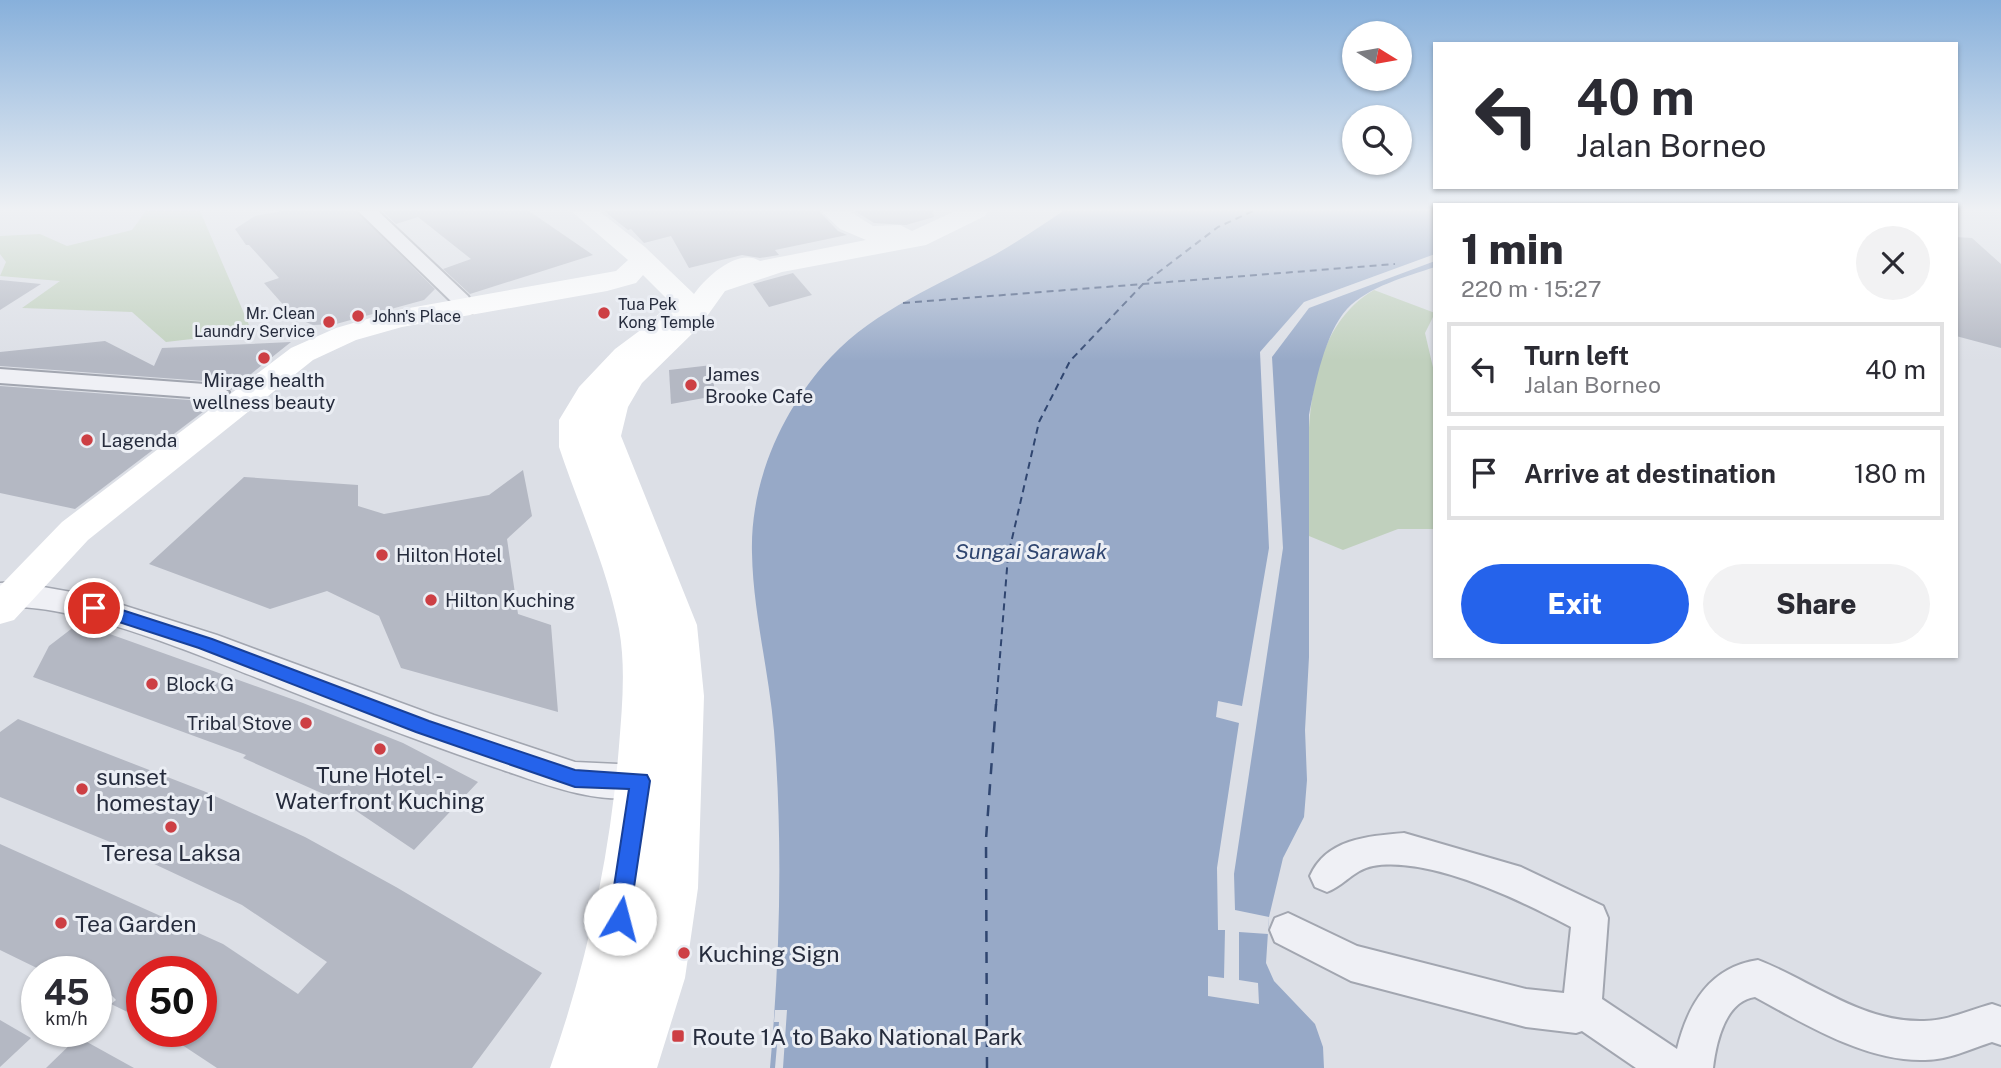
<!DOCTYPE html>
<html lang="en">
<head>
<meta charset="utf-8">
<style>
	:root { --surface:#fff; --page:#f2f2f3; --text:#2b2b33; --muted:#7c7c81; --line:#e1e1e2; --accent:#2563eb }
	body { margin:0; font-family:"Public Sans",sans-serif; background:var(--page); color:var(--text); height:100vh; display:flex; flex-direction:column; font-size:26px; white-space:nowrap }
	* { box-sizing:border-box; margin:0 }
	p { font-size:23px; color:var(--muted) }
	.icon { flex:none; width:38px; height:38px; fill:none; stroke:currentColor; stroke-width:2; stroke-linecap:round; stroke-linejoin:round }
	.map { position:relative; flex:1; overflow:hidden }
	.sheet { position:absolute; left:1433px; top:203px; width:525px; height:455px; display:flex; flex-direction:column; background:var(--surface); border-radius:0px; box-shadow:0 2px 5px #0004 }
	.sheet>* { flex:none }
	.top-card { position:absolute; left:1433px; top:42px; width:525px; height:147px; border-radius:0px; box-shadow:0 2px 5px #0004; background:#fff; color:var(--text); overflow:hidden }
	.needle { width:46px; rotate:101deg }
	.tools { position:absolute; left:1342px; top:21px; display:grid; gap:14px }
	.tools a { display:grid; place-items:center; width:70px; height:70px; border-radius:50%; background:var(--surface); box-shadow:0 2px 5px #0004; font-size:35px }
	.speed { position:absolute; left:21px; top:956px; display:flex; gap:14px; font-size:35px; font-weight:700; text-align:center }
	.speed>* { display:grid; place-content:center; width:91px; height:91px; border-radius:50%; background:var(--surface); box-shadow:0 2px 5px #0004; line-height:1 }
	.speed small { font-size:18px; font-weight:400 }
	.speed .limit { border:10px solid #d22; background:#fff; color:#111 }
	.pin { position:absolute; display:grid; place-items:center; width:60px; height:60px; color:#fff; margin:-30px; border:4px solid #fff; border-radius:50%; box-shadow:0 2px 7px #0007 }
	.me { position:absolute; width:77px; margin:-38px; rotate:8deg; stroke-linejoin:round; filter:drop-shadow(0 0 5px #0008) }
	.turn { display:flex; align-items:center; gap:24px; height:147px; padding:0 28px; font-size:32px }
	.turn .icon { width:91px; height:91px; stroke-width:2.5 }
	.turn b { display:block; font-size:49px; line-height:60px }
	.round { display:grid; place-items:center; flex:none; width:74px; height:74px; border-radius:37px; background:var(--page) }
	.summary { display:flex; align-items:center; justify-content:space-between; height:119px; padding:0 28px }
	h1 { font-size:42px; font-weight:800; line-height:52px }
	.cta { display:flex; gap:14px; margin-top:auto; padding:14px 28px }
	.cta a { flex:1; height:80px; border-radius:42px; background:var(--accent); color:#fff; font-size:28px; font-weight:800; line-height:80px; text-align:center }
	.cta a+a { background:var(--page); color:var(--text) }
	ul { padding:0; list-style:none }
	li { display:flex; align-items:center; gap:21px; height:94px; margin:0 14px 10px; padding:0 14px; border:4px solid var(--line); border-radius:0px }
	li div { flex:1 }
	li b { display:block; font-size:26px }
	li em { font-style:normal }
	.map>svg:first-child { display:block }
	.green { fill:#c0d0bd }
	.water { fill:#97a9c7 }
	.pier { fill:#dcdfe6 }
	.lines { fill:none; stroke-linecap:round; stroke-linejoin:round }
	.ferry-far1 { stroke:#304670; stroke-width:2; stroke-dasharray:7 5; stroke-linecap:butt }
	.ferry { stroke:#304670; stroke-width:2.5; stroke-dasharray:11 10; stroke-linecap:butt }
	.building { fill:#b4b8c3 }
	.minor-casing { stroke:#a2a6b0; stroke-width:4 }
	.tertiary-casing { stroke:#a2a6b0; stroke-width:3 }
	.minor { fill:#eff0f5; fill-rule:evenodd }
	.tertiary { fill:#eff0f5; fill-rule:evenodd }
	.secondary { fill:#fff; fill-rule:evenodd }
	.route { fill:#2563eb; stroke:#184099; stroke-width:2 }
	.poi-dot { fill:#cd3f44; stroke:#ebeef4; stroke-width:2.5 }
	.labels { text-anchor:middle; dominant-baseline:central; stroke-width:6; stroke-linejoin:round; paint-order:stroke }
	.far-poi-label { font-size:16px; fill:#262c3d; stroke:#ebeef4; text-anchor:start }
	.poi-label { font-size:19px; fill:#262c3d; stroke:#ebeef4; text-anchor:start }
	.water-label { font-size:21px; font-style:italic; fill:#304670; stroke:#ebeef4 }
	.near-poi-label { font-size:23px; fill:#262c3d; stroke:#ebeef4; text-anchor:start }
</style>
</head>
<body>
<div class="map">
<svg width="2001" height="1068" viewBox="0 0 2001 1068">
	<rect width="100%" height="100%" fill="#dcdfe6"/>
	<g class="green">
		<path d="M 146,211 L 200,211 L 252,332 L 166,342 L 132,312 L 22,308 L 60,281 L 0,276 L 6,262 L 0,254 L 0,236 L 40,234 L 67,246 L 132,230 Z"/>
		<path d="M 1374,290 L 1435,313 L 1425,333 L 1435,376 L 1435,529 L 1398,529 L 1343,550 L 1309,536 C 1309,458 1295,336 1374,290 Z"/>
	</g>
	<path class="water" d="M 1063,211 L 1435,211 L 1435,267 C 1406,277 1369,286 1347,309 C 1325,333 1315,384 1309,415 L 1309,657 L 1305,730 L 1307,780 L 1304,817 L 1283,858 L 1269,917 L 1266,963 L 1274,981 L 1315,1024 L 1323,1047 L 1324,1068 L 770,1068 C 780,956 783,843 774,731 C 769,671 753,612 752,553 C 750,481 783,408 831,357 C 875,310 940,284 996,254 C 1019,241 1041,226 1063,211 Z"/>
	<g class="pier">
		<path d="M 1435,254 L 1435,261 L 1309,308 L 1272,357 L 1283,548 L 1234,874 L 1235,910 L 1269,917 L 1268,934 L 1239,932 L 1239,980 L 1258,983 L 1259,1004 L 1208,996 L 1208,976 L 1224,978 L 1225,930 L 1218,930 L 1217,868 L 1239,723 L 1216,717 L 1218,701 L 1242,706 L 1269,548 L 1260,352 L 1304,302 Z"/>
		<path d="M 775,1010 L 787,1010 L 783,1068 L 775,1068 L 779,1022 L 774,1022 Z"/>
	</g>
	<g class="lines">
		<g class="ferry-far1">
			<path d="M 903,303 L 1395,264"/>
			<path d="M 996,706 L 1008,556 L 1039,422 L 1070,361 L 1143,284 L 1218,227 L 1253,211"/>
		</g>
		<path class="ferry" d="M 987,1068 L 986,839 L 996,704"/>
	</g>
	<g class="building">
		<path d="M 282,211 L 356,211 L 435,289 L 424,300 L 336,324 L 313,325 L 294,317 L 264,283 L 279,278 L 249,245 L 246,245 L 235,229 L 255,216 Z"/>
		<path d="M 382,211 L 529,211 L 593,255 L 470,294 L 443,269 L 471,259 L 418,217 L 396,224 Z"/>
		<path d="M 604,211 L 819,211 L 838,231 L 847,235 L 775,250 L 779,255 L 760,258 L 742,255 L 689,268 L 671,236 L 644,243 L 631,229 L 628,230 Z"/>
		<path d="M 855,211 L 933,211 L 934,217 L 906,225 L 874,223 Z"/>
		<path d="M 1956,237 L 1972,238 L 2001,264 L 2001,348 L 1956,336 Z"/>
		<path d="M 793,273 L 812,295 L 769,307 L 753,284 Z"/>
		<path d="M 0,280 L 41,284 L 0,310 Z"/>
		<path d="M 105,341 L 154,366 L 162,348 L 291,342 L 231,390 L 218,382 L 0,366 L 0,352 Z"/>
		<path d="M 712,365 L 715,396 L 671,404 L 669,370 Z"/>
		<path d="M 0,386 L 216,402 L 75,509 L 0,493 Z"/>
		<path d="M 523,470 L 532,516 L 507,539 L 518,614 L 551,625 L 558,712 L 401,668 L 379,616 L 327,591 L 270,609 L 149,564 L 244,477 L 358,485 L 358,506 L 384,514 L 489,495 Z"/>
		<path d="M 79,623 L 303,703 L 403,743 L 478,782 L 414,850 L 346,804 L 243,758 L 246,755 L 33,677 L 49,646 Z"/>
		<path d="M 18,719 L 206,792 L 305,837 L 396,887 L 542,973 L 472,1068 L 217,1068 L 161,1031 L 201,1031 L 201,971 L 142,971 L 142,1019 L 111,1004 L 116,1000 L 96,979 L 96,971 L 43,971 L 0,950 L 0,844 L 223,944 L 298,994 L 327,962 L 242,905 L 135,855 L 137,853 L 0,797 L 0,732 Z"/>
		<path d="M 0,1020 L 31,1038 L 0,1067 Z"/>
		<path d="M 78,1037 L 134,1068 L 46,1068 Z"/>
	</g>
	<g class="lines">
		<g class="minor-casing">
			<g id="minor">
				<path d="M 358,211 L 378,211 L 468,296 L 475,309 L 472,313 L 458,313 L 452,302 Z"/>
				<path d="M 0,369 L 218,385 L 229,392 L 218,399 L 0,383 Z"/>
				<path d="M 1404,833 L 1521,867 L 1603,906 L 1608,918 L 1602,999 L 1677,1049 C 1688,1004 1710,967 1758,960 C 1812,981 1863,1023 1924,1021 C 1947,1021 1970,1010 1992,1004 L 2001,1007 L 2001,1045 L 1992,1042 C 1970,1049 1948,1060 1925,1060 C 1866,1062 1805,1024 1755,997 C 1725,1001 1716,1043 1713,1068 L 1636,1068 L 1582,1031 L 1576,1033 L 1526,1027 L 1351,981 L 1275,942 L 1270,930 L 1275,918 L 1288,913 L 1357,946 L 1526,989 L 1564,993 L 1571,927 C 1520,900 1430,856 1373,866 C 1353,870 1345,885 1327,892 L 1315,887 L 1310,876 C 1326,839 1368,836 1404,833 Z"/>
			</g>
		</g>
		<g class="tertiary-casing">
			<path id="tertiary" d="M 15,582 L 94,596 L 217,635 L 434,715 L 575,762 L 640,765 L 654,769 L 660,781 L 654,793 C 604,810 542,783 494,767 C 415,740 338,710 260,679 C 191,652 73,602 0,607 L 0,583 Z"/>
		</g>
		<use href="#minor" class="minor"/>
		<use href="#tertiary" class="tertiary"/>
		<path class="secondary" d="M 571,211 L 599,211 L 645,247 L 694,294 C 706,277 738,247 760,261 L 866,240 L 840,229 L 821,211 L 849,211 L 873,226 L 900,225 L 912,231 L 955,211 L 988,211 L 985,216 L 926,245 L 782,272 L 725,291 L 700,326 L 642,383 L 628,407 L 621,436 L 697,625 L 704,696 L 698,888 L 685,978 L 657,1068 L 550,1068 C 587,963 610,857 619,746 C 622,708 626,667 619,629 C 607,567 579,507 559,447 L 559,420 L 579,387 L 615,349 L 650,323 L 666,306 L 667,299 L 643,275 L 636,283 L 607,291 L 402,327 L 356,340 L 313,360 L 88,540 L 14,620 L 0,624 L 0,586 L 62,522 L 291,348 L 336,328 L 398,310 L 616,271 L 628,260 Z"/>
	</g>
	<linearGradient id="sky" x2="0" y2="1"><stop stop-color="#87b0db"/><stop offset="0.58" stop-color="#eff1f4"/><stop offset="1" stop-color="#eff1f4" stop-opacity="0"/></linearGradient>
	<rect width="2001" height="361" fill="url(#sky)"/>
	<path class="route" d="M 94,601 L 212,639 L 429,721 L 575,770 L 647,775 L 650,781 L 628,927 L 620,930 L 612,927 L 609,919 L 629,789 L 575,787 L 416,732 L 199,648 L 88,612 L 85,608 Z"/>
	<g class="poi-dot">
		<circle cx="604" cy="313" r="7"/>
		<circle cx="358" cy="316" r="7"/>
		<circle cx="329" cy="322" r="7"/>
		<circle cx="264" cy="358" r="7"/>
		<circle cx="691" cy="385" r="7"/>
		<circle cx="87" cy="440" r="7"/>
		<circle cx="382" cy="555" r="7"/>
		<circle cx="431" cy="600" r="7"/>
		<circle cx="152" cy="684" r="7"/>
		<circle cx="306" cy="723" r="7"/>
		<circle cx="380" cy="749" r="7"/>
		<circle cx="82" cy="789" r="7"/>
		<circle cx="171" cy="827" r="7"/>
		<circle cx="61" cy="923" r="7"/>
		<circle cx="684" cy="953" r="7"/>
		<rect x="671" y="1029" width="14" height="14" rx="3.5"/>
	</g>
	<g class="labels">
		<g class="far-poi-label">
			<text x="618" y="304">Tua Pek<tspan x="618" dy="18">Kong Temple</tspan></text>
			<text x="315" y="313" text-anchor="end">Mr. Clean<tspan x="315" dy="18">Laundry Service</tspan></text>
			<text x="372" y="316">John's Place</text>
		</g>
		<g class="poi-label">
			<text x="705" y="374">James<tspan x="705" dy="22">Brooke Cafe</tspan></text>
			<text x="264" y="380" text-anchor="middle">Mirage health<tspan x="264" dy="22">wellness beauty</tspan></text>
			<text x="101" y="440">Lagenda</text>
			<text x="396" y="555">Hilton Hotel</text>
			<text x="445" y="600">Hilton Kuching</text>
			<text x="166" y="684">Block G</text>
			<text x="292" y="723" text-anchor="end">Tribal Stove</text>
		</g>
		<g class="water-label">
			<text x="1031" y="551">Sungai Sarawak</text>
		</g>
		<g class="near-poi-label">
			<text x="380" y="774" text-anchor="middle">Tune Hotel -<tspan x="380" dy="26">Waterfront Kuching</tspan></text>
			<text x="96" y="776">sunset<tspan x="96" dy="26">homestay 1</tspan></text>
			<text x="171" y="852" text-anchor="middle">Teresa Laksa</text>
			<text x="75" y="923">Tea Garden</text>
			<text x="698" y="953">Kuching Sign</text>
			<text x="692" y="1036">Route 1A to Bako National Park</text>
		</g>
	</g>
</svg>
<div class="tools">
<a><svg class="needle" viewBox="-14 -14 28 28"><path d="M0-13l5 13h-10z" fill="#e53935"/><path d="M0 13l5-13h-10z" fill="#7c7c81"/></svg></a>
<a><svg class="icon" aria-label="search" viewBox="0 0 24 24"><circle cx="10" cy="10" r="6"/><path d="M15 15l6 6"/></svg></a>
</div>
<div class="speed"><div>45<small>km/h</small></div><div class="limit">50</div></div>
<div class="pin" style="left:94px;top:608px;background:#d93025"><svg class="icon" aria-label="arrive" viewBox="0 0 24 24"><path d="M6 21V4h12l-3 4 3 4H6"/></svg></div>
<svg class="me" style="left:620px;top:919px" viewBox="-20 -20 40 40"><circle r="19" fill="#fff"/><path d="M0-13L10 11 0 6-10 11z" fill="#2563eb"/></svg>
<div class="top-card">
<div class="turn"><svg class="icon" aria-label="left" viewBox="0 0 24 24"><path d="M17 20v-9H6M10 6l-5 5 5 5"/></svg><div><b>40 m</b>Jalan Borneo</div></div>
</div>
<section class="sheet">
<div class="summary"><div><h1>1 min</h1><p>220 m · 15:27</p></div><a class="round"><svg class="icon" aria-label="close" viewBox="0 0 24 24"><path d="M6 6l12 12M18 6L6 18"/></svg></a></div>
<ul>
<li><svg class="icon" aria-label="left" viewBox="0 0 24 24"><path d="M17 20v-9H6M10 6l-5 5 5 5"/></svg><div><b>Turn left</b><p>Jalan Borneo</p></div><em>40 m</em></li>
<li><svg class="icon" aria-label="arrive" viewBox="0 0 24 24"><path d="M6 21V4h12l-3 4 3 4H6"/></svg><div><b>Arrive at destination</b></div><em>180 m</em></li>
</ul>
<div class="cta"><a>Exit</a><a>Share</a></div>
</section>
</div>
</body>
</html>
